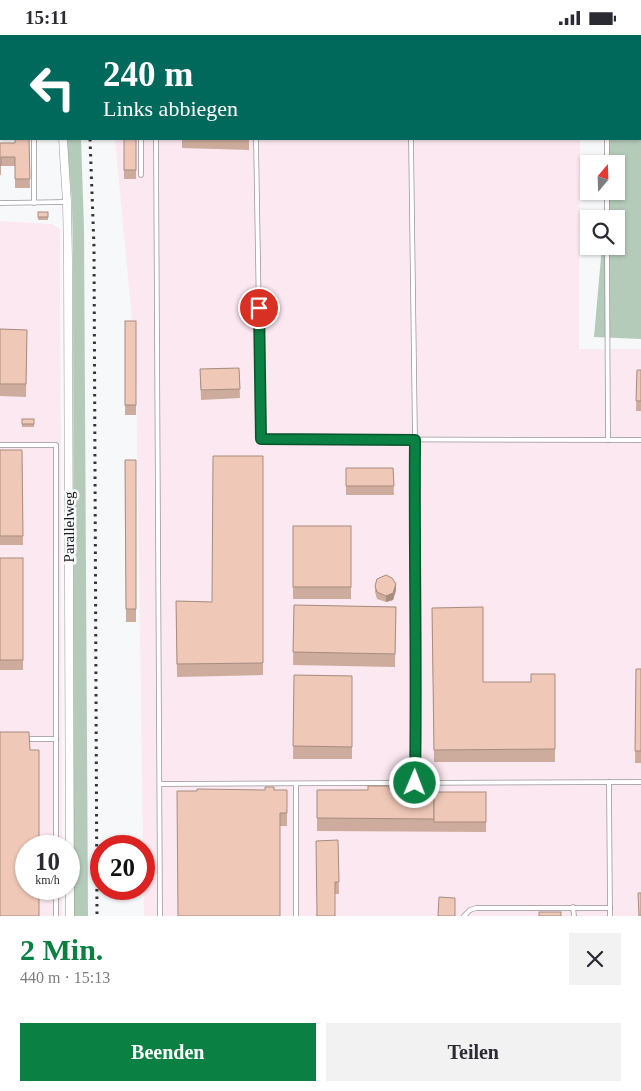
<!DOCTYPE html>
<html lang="de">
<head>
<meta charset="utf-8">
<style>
	:root { --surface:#fff; --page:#f2f2f3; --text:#2b2b33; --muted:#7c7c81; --accent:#0b8043 }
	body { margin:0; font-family:Georgia,serif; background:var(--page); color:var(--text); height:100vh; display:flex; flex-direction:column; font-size:19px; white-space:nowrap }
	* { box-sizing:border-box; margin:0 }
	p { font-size:16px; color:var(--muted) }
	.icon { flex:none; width:28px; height:28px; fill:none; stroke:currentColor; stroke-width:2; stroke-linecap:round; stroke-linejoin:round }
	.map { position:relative; height:881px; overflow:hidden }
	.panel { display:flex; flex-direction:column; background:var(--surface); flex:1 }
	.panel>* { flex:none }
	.top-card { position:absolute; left:0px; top:0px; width:641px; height:105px; box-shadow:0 1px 4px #0004; background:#00695c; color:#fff; overflow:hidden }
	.needle { width:32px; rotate:19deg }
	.buttons { position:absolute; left:580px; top:120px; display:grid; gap:10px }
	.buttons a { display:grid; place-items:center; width:45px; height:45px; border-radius:0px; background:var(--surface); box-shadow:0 1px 4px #0004; font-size:25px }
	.speed { position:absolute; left:15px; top:800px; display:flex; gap:10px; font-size:25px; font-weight:700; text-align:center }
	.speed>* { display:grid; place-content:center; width:65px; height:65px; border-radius:50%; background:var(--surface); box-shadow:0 1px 4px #0004; line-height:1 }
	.speed small { font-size:12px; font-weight:400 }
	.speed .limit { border:8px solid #d22; background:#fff; color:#111 }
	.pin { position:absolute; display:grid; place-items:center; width:42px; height:42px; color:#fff; margin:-21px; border:2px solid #fff; border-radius:50%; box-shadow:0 1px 5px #0007 }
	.me { position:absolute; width:55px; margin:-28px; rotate:1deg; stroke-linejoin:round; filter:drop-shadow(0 0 4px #0008) }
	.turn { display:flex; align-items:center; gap:18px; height:105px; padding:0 20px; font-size:22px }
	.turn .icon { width:65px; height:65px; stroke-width:2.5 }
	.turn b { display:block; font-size:35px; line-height:42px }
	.round { display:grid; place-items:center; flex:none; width:52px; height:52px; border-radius:0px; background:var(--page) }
	.head { display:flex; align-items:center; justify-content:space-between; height:85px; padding:0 20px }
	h1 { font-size:30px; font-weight:600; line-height:38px; color:var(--accent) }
	.button { display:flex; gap:10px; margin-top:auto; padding:10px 20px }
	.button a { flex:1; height:58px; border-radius:0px; background:var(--accent); color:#fff; font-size:20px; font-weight:600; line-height:58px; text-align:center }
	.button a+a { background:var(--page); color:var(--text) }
	.status { display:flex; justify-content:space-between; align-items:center; height:35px; padding:0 25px; background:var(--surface); direction:ltr }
	.status svg { height:14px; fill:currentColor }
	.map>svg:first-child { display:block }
	.industrial { fill:#fce8f0 }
	.green { fill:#b4cbb9 }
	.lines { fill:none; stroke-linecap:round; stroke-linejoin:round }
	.lane-casing { stroke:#97979a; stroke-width:5.5 }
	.street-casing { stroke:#97979a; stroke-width:9 }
	.lane { stroke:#fff; stroke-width:4 }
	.street { stroke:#fff; stroke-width:8 }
	.rail { stroke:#343435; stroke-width:3; stroke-dasharray:2.5 5; stroke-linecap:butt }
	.wall { fill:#ceac9d }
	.shaded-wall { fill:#a78c80 }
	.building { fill:#efc8b7; stroke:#a78c80 }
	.route-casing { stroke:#07532c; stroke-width:12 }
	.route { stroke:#0b8043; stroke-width:9 }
	.labels { text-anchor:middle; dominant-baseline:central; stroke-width:5; stroke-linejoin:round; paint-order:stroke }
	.street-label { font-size:15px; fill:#1a1a1b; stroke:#f7f8fa }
</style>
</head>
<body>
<div class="status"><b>15:11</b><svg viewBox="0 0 49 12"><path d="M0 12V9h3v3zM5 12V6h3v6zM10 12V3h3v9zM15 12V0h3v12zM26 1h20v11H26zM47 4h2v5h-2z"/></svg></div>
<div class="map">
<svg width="641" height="881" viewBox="0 0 641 881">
	<rect width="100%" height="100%" fill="#f7f8fa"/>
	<g class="industrial">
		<rect x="112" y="0" width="468" height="1"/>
		<path d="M 115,104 L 580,104 L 579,314 L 641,314 L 641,881 L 144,881 L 136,328 Z"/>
		<path d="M 0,186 L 52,189 L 60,194 L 62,811 L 26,811 L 26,854 L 62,854 L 62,881 L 0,881 Z"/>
	</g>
	<g class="green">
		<path d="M 619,0 L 641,0 L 641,304 L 594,302 L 602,211 L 616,211 L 616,184 L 604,184 L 606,156 L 616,156 L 616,129 L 608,129 L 610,104 L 640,104 L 640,1 L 619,1 Z"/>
		<path d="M 67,104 L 81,104 L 84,193 L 88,881 L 74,881 L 73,224 L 72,168 Z"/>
	</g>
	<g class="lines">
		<g class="lane-casing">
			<g id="lane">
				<path d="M 33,0 L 34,1"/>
				<path d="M 140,0 L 140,1"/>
				<path d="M 156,0 L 156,1"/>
				<path d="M 287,0 L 287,1"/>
				<path d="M 340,0 L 340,1"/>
				<path d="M 410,0 L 410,1"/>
				<path d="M 465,0 L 465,1"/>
				<path d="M 606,0 L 606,1"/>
				<path d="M 0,84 L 1,84"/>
				<path d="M 141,104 L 141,140"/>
				<path d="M 156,104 L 160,881"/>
				<path d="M 256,104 L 261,404 L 641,405"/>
				<path d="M 411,104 L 415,405 L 414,506 L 417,659 L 415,748"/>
				<path d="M 607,104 L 607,129"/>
				<path d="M 607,156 L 607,184"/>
				<path d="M 0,168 L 67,167"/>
				<path d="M 34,168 L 34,104"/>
				<path d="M 607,211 L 608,405"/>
				<path d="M 0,410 L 56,410 L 56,811"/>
				<path d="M 26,704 L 56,704"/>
				<path d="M 609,747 L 610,881"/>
				<path d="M 160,749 L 641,747"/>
				<path d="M 296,749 L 296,881"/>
				<path d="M 56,854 L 56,881"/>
				<path d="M 573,872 L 574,881"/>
				<path d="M 464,881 L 470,875 L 476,873 L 610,873"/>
			</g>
		</g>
		<g class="street-casing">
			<g id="street">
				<path d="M 56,0 L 56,1"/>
				<path d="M 63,104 L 67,167 L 68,224 L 70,881"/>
			</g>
		</g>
		<use href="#lane" class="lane"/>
		<use href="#street" class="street"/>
		<g class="rail">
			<path d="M 76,0 L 76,1"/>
			<path d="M 90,104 L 94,212 L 97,881"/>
		</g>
	</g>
	<g class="wall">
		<path d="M 29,104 L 30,153 L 15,153 L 15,131 L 1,131 L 1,140 L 0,140 L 0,108 L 15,108 Z"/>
		<rect x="124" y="104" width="12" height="40"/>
		<path d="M 182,104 L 249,104 L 249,115 L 182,113 Z"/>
		<rect x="38" y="177" width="10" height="8"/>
		<rect x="125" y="286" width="11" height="94"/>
		<path d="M 0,294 L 27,295 L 26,362 L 0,361 Z"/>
		<path d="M 239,333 L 240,363 L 201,365 L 200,334 Z"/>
		<path d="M 637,335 L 641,335 L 641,376 L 636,376 Z"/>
		<rect x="22" y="384" width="12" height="8"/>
		<path d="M 0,415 L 22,415 L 23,510 L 0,510 Z"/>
		<path d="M 263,421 L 263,640 L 177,642 L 176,566 L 212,567 Z"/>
		<path d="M 125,425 L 136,425 L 136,587 L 126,587 Z"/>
		<path d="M 346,433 L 393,433 L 394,460 L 346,460 Z"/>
		<rect x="293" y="491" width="58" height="73"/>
		<rect x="0" y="523" width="23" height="112"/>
		<path d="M 375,551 L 396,555 L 393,565 L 386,567 L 377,564 L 375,557 Z"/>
		<path d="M 294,570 L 396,572 L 395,632 L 293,630 Z"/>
		<path d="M 432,573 L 483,647 L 531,647 L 555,639 L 555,727 L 434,727 Z"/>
		<path d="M 636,634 L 641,634 L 641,728 L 635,728 Z"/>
		<path d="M 294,640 L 352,641 L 352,724 L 293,724 Z"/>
		<path d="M 389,754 L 430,754 L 434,766 L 486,757 L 486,797 L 317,796 L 317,755 L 368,755 Z"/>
		<path d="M 274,755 L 287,755 L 287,791 L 280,791 Z"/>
		<path d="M 338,805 L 339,859 L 335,859 L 316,881 Z"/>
	</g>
	<path class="shaded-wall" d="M 396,549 L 396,555 L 393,565 L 386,567 L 386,561 Z"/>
	<g class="building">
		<rect x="112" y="0" width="23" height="1"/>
		<rect x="175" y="0" width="99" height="1"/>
		<rect x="299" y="0" width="32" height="1"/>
		<rect x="382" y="0" width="12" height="1"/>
		<rect x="421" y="0" width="35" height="1"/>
		<path d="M 489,0 L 577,0 L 578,1 L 489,1 Z"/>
		<path d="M 15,104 L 29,104 L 30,144 L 15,144 L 15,122 L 1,122 L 1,130 L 0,130 L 0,108 L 15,108 Z"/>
		<rect x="124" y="104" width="12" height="31"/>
		<rect x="38" y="177" width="10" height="5"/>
		<rect x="125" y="286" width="11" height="84"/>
		<path d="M 0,294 L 27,295 L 26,349 L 0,349 Z"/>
		<path d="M 239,333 L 240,354 L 201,355 L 200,334 Z"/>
		<path d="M 637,335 L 641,335 L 641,366 L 636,366 Z"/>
		<rect x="22" y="384" width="12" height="5"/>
		<path d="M 0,415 L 22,415 L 23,501 L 0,501 Z"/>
		<path d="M 213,421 L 263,421 L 263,628 L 177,629 L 176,566 L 212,567 Z"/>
		<path d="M 125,425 L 136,425 L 136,574 L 126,574 Z"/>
		<path d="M 346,433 L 393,433 L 394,451 L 346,451 Z"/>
		<rect x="293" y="491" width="58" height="61"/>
		<rect x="0" y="523" width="23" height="102"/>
		<path d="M 386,540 L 392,543 L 396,549 L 393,558 L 386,561 L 377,557 L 375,551 L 377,544 Z"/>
		<path d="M 294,570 L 396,572 L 395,619 L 293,617 Z"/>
		<path d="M 483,572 L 483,647 L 531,647 L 531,639 L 555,639 L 555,714 L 434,715 L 432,573 Z"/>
		<path d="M 636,634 L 641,634 L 641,716 L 635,716 Z"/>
		<path d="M 294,640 L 352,641 L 352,712 L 293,711 Z"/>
		<path d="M 0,697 L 29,697 L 30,715 L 39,715 L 39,811 L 26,811 L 26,854 L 39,854 L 39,881 L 0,881 Z"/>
		<path d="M 368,751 L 389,751 L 389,754 L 411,754 L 411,751 L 418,751 L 418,754 L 422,754 L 422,751 L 430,751 L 430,754 L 434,754 L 434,784 L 317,783 L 317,755 L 368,755 Z"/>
		<path d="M 265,752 L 274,752 L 274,755 L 287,755 L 287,778 L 280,778 L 280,881 L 178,881 L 177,756 L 197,756 L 197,754 L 265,755 Z"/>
		<rect x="434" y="757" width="52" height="30"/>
		<path d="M 338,805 L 339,847 L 335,847 L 335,881 L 317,881 L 316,806 Z"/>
		<path d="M 638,858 L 641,858 L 641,881 L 639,881 Z"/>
		<path d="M 439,862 L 455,863 L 455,881 L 438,881 Z"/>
		<rect x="539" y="877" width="22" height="4"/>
	</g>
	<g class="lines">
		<g class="route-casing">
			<path id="route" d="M 259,273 L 261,404 L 415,405 C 414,519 417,634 415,748"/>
		</g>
		<use href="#route" class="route"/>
	</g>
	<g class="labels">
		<g class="street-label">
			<text transform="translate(69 492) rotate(-90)">Parallelweg</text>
		</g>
	</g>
</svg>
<div class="buttons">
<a><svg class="needle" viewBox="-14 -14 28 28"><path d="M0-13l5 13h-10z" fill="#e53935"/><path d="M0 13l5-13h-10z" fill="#7c7c81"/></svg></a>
<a><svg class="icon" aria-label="search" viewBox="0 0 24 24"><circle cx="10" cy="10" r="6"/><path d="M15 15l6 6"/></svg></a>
</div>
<div class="speed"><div>10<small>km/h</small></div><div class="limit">20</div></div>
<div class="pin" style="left:259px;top:273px;background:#d93025"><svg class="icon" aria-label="arrive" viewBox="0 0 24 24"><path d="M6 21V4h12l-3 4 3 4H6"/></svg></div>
<svg class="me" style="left:415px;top:748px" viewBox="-20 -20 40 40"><circle r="17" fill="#0b8043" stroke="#fff" stroke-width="3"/><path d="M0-11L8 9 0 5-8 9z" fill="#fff"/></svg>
<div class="top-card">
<div class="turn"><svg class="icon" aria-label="left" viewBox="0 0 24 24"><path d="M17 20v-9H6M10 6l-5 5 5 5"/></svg><div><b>240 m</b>Links abbiegen</div></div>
</div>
</div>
<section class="panel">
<div class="head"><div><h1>2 Min.</h1><p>440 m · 15:13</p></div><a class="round"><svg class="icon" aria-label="close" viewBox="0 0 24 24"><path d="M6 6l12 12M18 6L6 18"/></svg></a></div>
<div class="button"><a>Beenden</a><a>Teilen</a></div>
</section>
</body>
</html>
